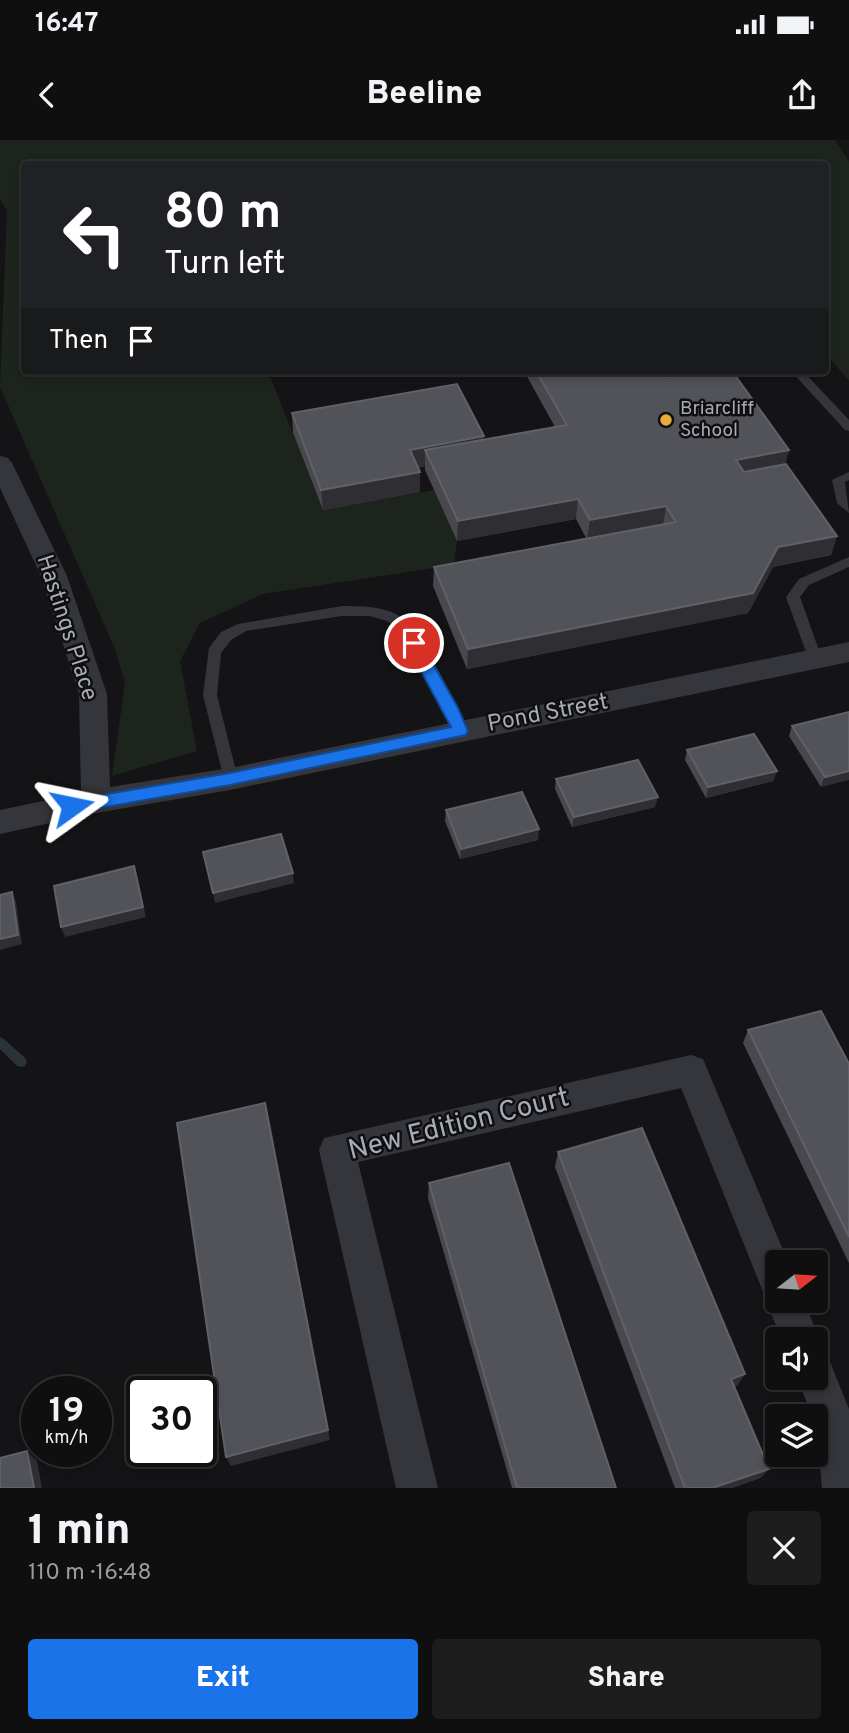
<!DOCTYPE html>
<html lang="en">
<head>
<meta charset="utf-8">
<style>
	:root { --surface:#0f0f10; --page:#1d1d1e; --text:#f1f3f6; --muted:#9b9c9f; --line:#2f2f30; --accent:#1a73e8 }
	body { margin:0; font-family:Overpass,sans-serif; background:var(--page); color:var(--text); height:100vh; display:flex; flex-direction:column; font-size:26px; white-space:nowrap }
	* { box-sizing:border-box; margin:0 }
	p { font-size:23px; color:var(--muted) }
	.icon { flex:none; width:38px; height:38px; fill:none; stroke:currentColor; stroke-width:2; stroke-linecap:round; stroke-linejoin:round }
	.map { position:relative; height:1348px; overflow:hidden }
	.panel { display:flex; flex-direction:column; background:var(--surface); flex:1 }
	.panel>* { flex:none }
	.guide { position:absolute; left:21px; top:21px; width:808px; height:214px; border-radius:7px; box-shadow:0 4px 10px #0003,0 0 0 2px var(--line); background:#202124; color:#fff; overflow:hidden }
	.needle { width:46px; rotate:73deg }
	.controls { position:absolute; left:765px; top:1110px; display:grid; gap:14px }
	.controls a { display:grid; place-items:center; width:63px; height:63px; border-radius:7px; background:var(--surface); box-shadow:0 4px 10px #0003,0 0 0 2px var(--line); font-size:35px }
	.speed { position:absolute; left:21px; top:1236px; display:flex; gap:14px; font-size:35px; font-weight:700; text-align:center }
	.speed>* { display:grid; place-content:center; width:91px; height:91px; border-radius:50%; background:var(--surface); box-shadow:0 4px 10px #0003,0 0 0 2px var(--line); line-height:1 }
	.speed small { font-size:18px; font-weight:400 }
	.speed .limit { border:4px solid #111; border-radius:10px; background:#fff; color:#111 }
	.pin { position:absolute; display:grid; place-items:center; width:60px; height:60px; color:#fff; margin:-30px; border:4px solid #fff; border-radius:50%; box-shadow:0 2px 7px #0007 }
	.me { position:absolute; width:77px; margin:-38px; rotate:78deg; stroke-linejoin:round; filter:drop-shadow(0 0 5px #0008) }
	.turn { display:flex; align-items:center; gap:24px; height:147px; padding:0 28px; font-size:32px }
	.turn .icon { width:91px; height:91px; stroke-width:2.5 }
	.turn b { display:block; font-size:49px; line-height:60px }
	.then { display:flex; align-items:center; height:66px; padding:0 28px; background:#0003; gap:14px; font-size:26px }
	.round { display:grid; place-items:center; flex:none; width:74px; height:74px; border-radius:7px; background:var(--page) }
	.overview { display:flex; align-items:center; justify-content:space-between; height:119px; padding:0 28px }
	h1 { font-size:42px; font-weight:800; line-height:52px }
	.action { display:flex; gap:14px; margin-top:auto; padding:14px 28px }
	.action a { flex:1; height:80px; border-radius:7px; background:var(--accent); color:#fff; font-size:28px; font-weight:800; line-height:80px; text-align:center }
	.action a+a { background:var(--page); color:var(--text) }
	.status { display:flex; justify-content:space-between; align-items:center; height:49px; padding:0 35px; background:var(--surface); direction:ltr }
	.status svg { height:19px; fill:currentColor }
	header { display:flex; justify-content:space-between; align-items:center; height:91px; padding:0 28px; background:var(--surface); font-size:32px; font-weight:800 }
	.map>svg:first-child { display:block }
	.green { fill:#1d241d }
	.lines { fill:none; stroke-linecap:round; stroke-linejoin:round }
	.stream { fill:#2b3339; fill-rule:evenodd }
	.lane { fill:#35363b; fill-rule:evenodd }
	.street { fill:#35363b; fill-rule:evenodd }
	.wall { fill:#48484e }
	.shaded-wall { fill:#2f2f33 }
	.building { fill:#525359; stroke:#606168; stroke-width:2 }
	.route { fill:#1a73e8; stroke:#114b97; stroke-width:2 }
	.poi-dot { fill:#e9ab39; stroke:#0f0f11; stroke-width:2.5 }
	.labels { text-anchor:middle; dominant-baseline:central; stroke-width:5; stroke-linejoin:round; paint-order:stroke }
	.far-poi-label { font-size:19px; fill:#a7abb6; stroke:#0f0f11; text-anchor:start }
	.street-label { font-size:23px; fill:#a7abb6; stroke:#0f0f11 }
	.near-street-label { font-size:28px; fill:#a7abb6; stroke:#0f0f11 }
</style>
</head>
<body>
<div class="status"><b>16:47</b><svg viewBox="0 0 49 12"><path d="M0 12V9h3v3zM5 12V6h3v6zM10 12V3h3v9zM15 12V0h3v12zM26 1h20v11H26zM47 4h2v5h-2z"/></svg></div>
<header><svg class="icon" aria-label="back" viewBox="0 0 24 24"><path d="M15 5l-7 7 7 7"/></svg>Beeline<svg class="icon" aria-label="share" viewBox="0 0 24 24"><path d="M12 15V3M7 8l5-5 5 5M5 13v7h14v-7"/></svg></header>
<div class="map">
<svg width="849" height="1348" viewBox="0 0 849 1348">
	<rect width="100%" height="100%" fill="#141416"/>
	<path class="green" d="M 0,0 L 835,0 L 849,21 L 849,241 L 826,214 L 826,24 L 24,24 L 24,231 L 268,231 L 323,370 L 434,350 L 457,401 L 454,425 L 263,454 L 200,483 L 180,521 L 197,611 L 112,636 L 125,542 L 115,509 L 0,247 L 7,71 L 0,59 Z"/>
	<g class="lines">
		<path class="stream" d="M 0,897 L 4,899 L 25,918 L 27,922 L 25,926 L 21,927 L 17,926 L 0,909 Z"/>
		<g class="lane">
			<path d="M 791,231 L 803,231 L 849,280 L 849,291 L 845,290 Z"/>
			<path d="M 849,332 L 849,340 L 845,342 L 849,373 L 837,363 L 832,340 Z"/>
			<path d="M 849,417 L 849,427 L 809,445 L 800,457 L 822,519 L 815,524 L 810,523 L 786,457 L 799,439 Z"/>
			<path d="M 342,466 C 361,466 379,466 396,474 C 420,486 457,565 467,591 L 465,595 L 455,595 L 444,568 L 401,491 L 387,481 L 370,476 L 342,476 L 246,491 L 231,500 L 221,513 L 217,555 L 238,639 L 235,643 L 225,643 L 203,555 L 209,508 L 221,492 L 238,484 Z"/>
		</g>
		<g class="street">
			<path d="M 0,316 L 8,318 L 12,323 L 67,436 L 107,554 L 110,647 L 230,628 L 849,502 L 849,522 L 230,650 L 96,673 L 0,694 L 0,670 L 81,653 L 79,554 L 41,436 L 0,348 Z"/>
			<path d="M 691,915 L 703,919 L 788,1122 L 777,1122 L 777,1160 L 804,1160 L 819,1199 L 816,1208 L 816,1199 L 781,1199 L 766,1160 L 768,1156 L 764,1154 L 681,948 L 358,1022 L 438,1348 L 396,1348 L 319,1010 L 324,998 Z"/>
			<path d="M 816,1216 L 830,1222 L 849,1269 L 849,1348 L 822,1348 L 816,1276 L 812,1276 L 797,1237 L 816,1237 Z"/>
		</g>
	</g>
	<g class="wall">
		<path d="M 524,231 L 664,231 L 668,237 L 789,310 L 785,324 L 837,396 L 831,415 L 773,427 L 748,473 L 467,529 L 433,446 L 434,427 L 586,398 L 576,379 L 457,401 L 425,330 L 425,326 L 418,328 L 420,332 L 420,352 L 323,370 L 293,293 L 292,273 L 484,296 L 484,300 L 555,287 Z"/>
		<path d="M 849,572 L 821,647 L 789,596 L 792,586 Z"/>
		<path d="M 687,610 L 777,631 L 773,641 L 706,658 L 685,620 Z"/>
		<path d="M 556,639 L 655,667 L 572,687 L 555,649 Z"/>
		<path d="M 446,670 L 538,700 L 460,719 L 445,681 Z"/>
		<path d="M 748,890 L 849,924 L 849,1123 L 743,903 Z"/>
		<path d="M 558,1012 L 738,1245 L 734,1246 L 769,1329 L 760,1338 L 732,1348 L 675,1348 L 555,1027 Z"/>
		<path d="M 429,1043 L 616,1348 L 512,1348 L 428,1058 Z"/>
	</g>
	<g class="shaded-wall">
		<path d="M 484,296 L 484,316 L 425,310 L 425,326 L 410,329 L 410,310 Z"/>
		<path d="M 789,310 L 784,330 L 732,339 L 736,320 Z"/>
		<path d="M 420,332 L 420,352 L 323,370 L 321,350 Z"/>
		<path d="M 578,359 L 576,379 L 457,401 L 458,381 Z"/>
		<path d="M 666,366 L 663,386 L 587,400 L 590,380 Z"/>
		<path d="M 837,396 L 831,415 L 773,427 L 748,473 L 467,529 L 468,509 L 778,407 Z"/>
		<path d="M 777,631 L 773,641 L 706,658 L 708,647 Z"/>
		<path d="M 849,631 L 849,640 L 821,647 L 825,637 Z"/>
		<path d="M 658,657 L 655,667 L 572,687 L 574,677 Z"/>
		<path d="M 539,689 L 538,700 L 460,719 L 461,709 Z"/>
		<path d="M 134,726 L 146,777 L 65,797 L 61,787 Z"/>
		<path d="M 293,733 L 294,743 L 215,763 L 213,753 Z"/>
		<path d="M 12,752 L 16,762 L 22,804 L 0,810 L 0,799 Z"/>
		<path d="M 265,963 L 330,1300 L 231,1326 L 226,1317 Z"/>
		<path d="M 745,1234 L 738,1245 L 724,1250 L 731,1239 Z"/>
		<path d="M 27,1311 L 37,1321 L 42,1348 L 34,1348 Z"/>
		<path d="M 769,1329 L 760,1338 L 732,1348 L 712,1348 Z"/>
	</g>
	<g class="building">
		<path d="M 536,231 L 664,231 L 668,237 L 702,231 L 732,231 L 789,310 L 736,320 L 744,332 L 786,324 L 837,396 L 778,407 L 753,453 L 468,509 L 434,427 L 676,382 L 666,366 L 590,380 L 578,359 L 458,381 L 425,310 L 567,285 Z"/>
		<path d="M 457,244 L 484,296 L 410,310 L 420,332 L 321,350 L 292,273 Z"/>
		<path d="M 849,572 L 849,631 L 825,637 L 792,586 Z"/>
		<path d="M 754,594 L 777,631 L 708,647 L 687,610 Z"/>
		<path d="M 638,620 L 658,657 L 574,677 L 556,639 Z"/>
		<path d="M 522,652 L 539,689 L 461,709 L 446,670 Z"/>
		<path d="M 281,694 L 293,733 L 213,753 L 203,712 Z"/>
		<path d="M 134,726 L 143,767 L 61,787 L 54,746 Z"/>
		<path d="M 12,752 L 18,795 L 0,799 L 0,755 Z"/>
		<path d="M 821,871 L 849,924 L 849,1097 L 748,890 Z"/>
		<path d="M 265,963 L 328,1290 L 226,1317 L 177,983 Z"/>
		<path d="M 642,988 L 745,1234 L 731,1239 L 769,1329 L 712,1348 L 685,1348 L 558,1012 Z"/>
		<path d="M 509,1023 L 616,1348 L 517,1348 L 429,1043 Z"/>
		<path d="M 27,1311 L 34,1348 L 0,1348 L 0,1318 Z"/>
	</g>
	<path class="route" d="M 414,498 L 419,499 L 458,568 L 468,591 L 466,595 L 230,645 L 72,673 L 64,666 L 72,660 L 230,633 L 451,587 L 406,503 Z"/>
	<circle class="poi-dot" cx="666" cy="280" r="7"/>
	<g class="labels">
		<g class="far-poi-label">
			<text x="680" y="269">Briarcliff<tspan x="680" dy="22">School</tspan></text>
		</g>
		<g class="street-label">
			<text transform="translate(66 488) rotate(72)">Hastings Place</text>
			<text transform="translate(548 574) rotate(-11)">Pond Street</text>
		</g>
		<g class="near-street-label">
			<text transform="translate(459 985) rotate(-14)">New Edition Court</text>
		</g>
	</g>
</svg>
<div class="controls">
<a><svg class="needle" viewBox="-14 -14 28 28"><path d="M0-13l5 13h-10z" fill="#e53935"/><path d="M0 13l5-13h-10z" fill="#9b9c9f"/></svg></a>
<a><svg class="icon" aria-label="sound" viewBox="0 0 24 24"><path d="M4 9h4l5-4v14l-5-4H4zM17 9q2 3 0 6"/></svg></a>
<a><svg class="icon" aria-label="layers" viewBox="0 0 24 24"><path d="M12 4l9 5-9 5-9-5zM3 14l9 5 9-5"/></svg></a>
</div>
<div class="speed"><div>19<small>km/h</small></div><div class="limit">30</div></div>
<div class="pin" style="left:414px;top:503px;background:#d93025"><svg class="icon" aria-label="arrive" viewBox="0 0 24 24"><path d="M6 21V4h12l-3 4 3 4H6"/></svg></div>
<svg class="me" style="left:72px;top:666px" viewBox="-20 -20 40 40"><path d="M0-17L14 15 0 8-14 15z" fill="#1a73e8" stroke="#fff" stroke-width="4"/></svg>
<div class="guide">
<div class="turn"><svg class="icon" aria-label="left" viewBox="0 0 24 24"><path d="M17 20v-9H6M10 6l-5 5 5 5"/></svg><div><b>80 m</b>Turn left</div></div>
<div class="then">Then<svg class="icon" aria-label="arrive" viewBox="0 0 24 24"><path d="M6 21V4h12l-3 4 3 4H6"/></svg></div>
</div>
</div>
<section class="panel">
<div class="overview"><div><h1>1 min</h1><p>110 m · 16:48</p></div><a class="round"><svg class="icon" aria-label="close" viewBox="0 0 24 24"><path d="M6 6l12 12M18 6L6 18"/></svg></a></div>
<div class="action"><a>Exit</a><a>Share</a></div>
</section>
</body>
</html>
